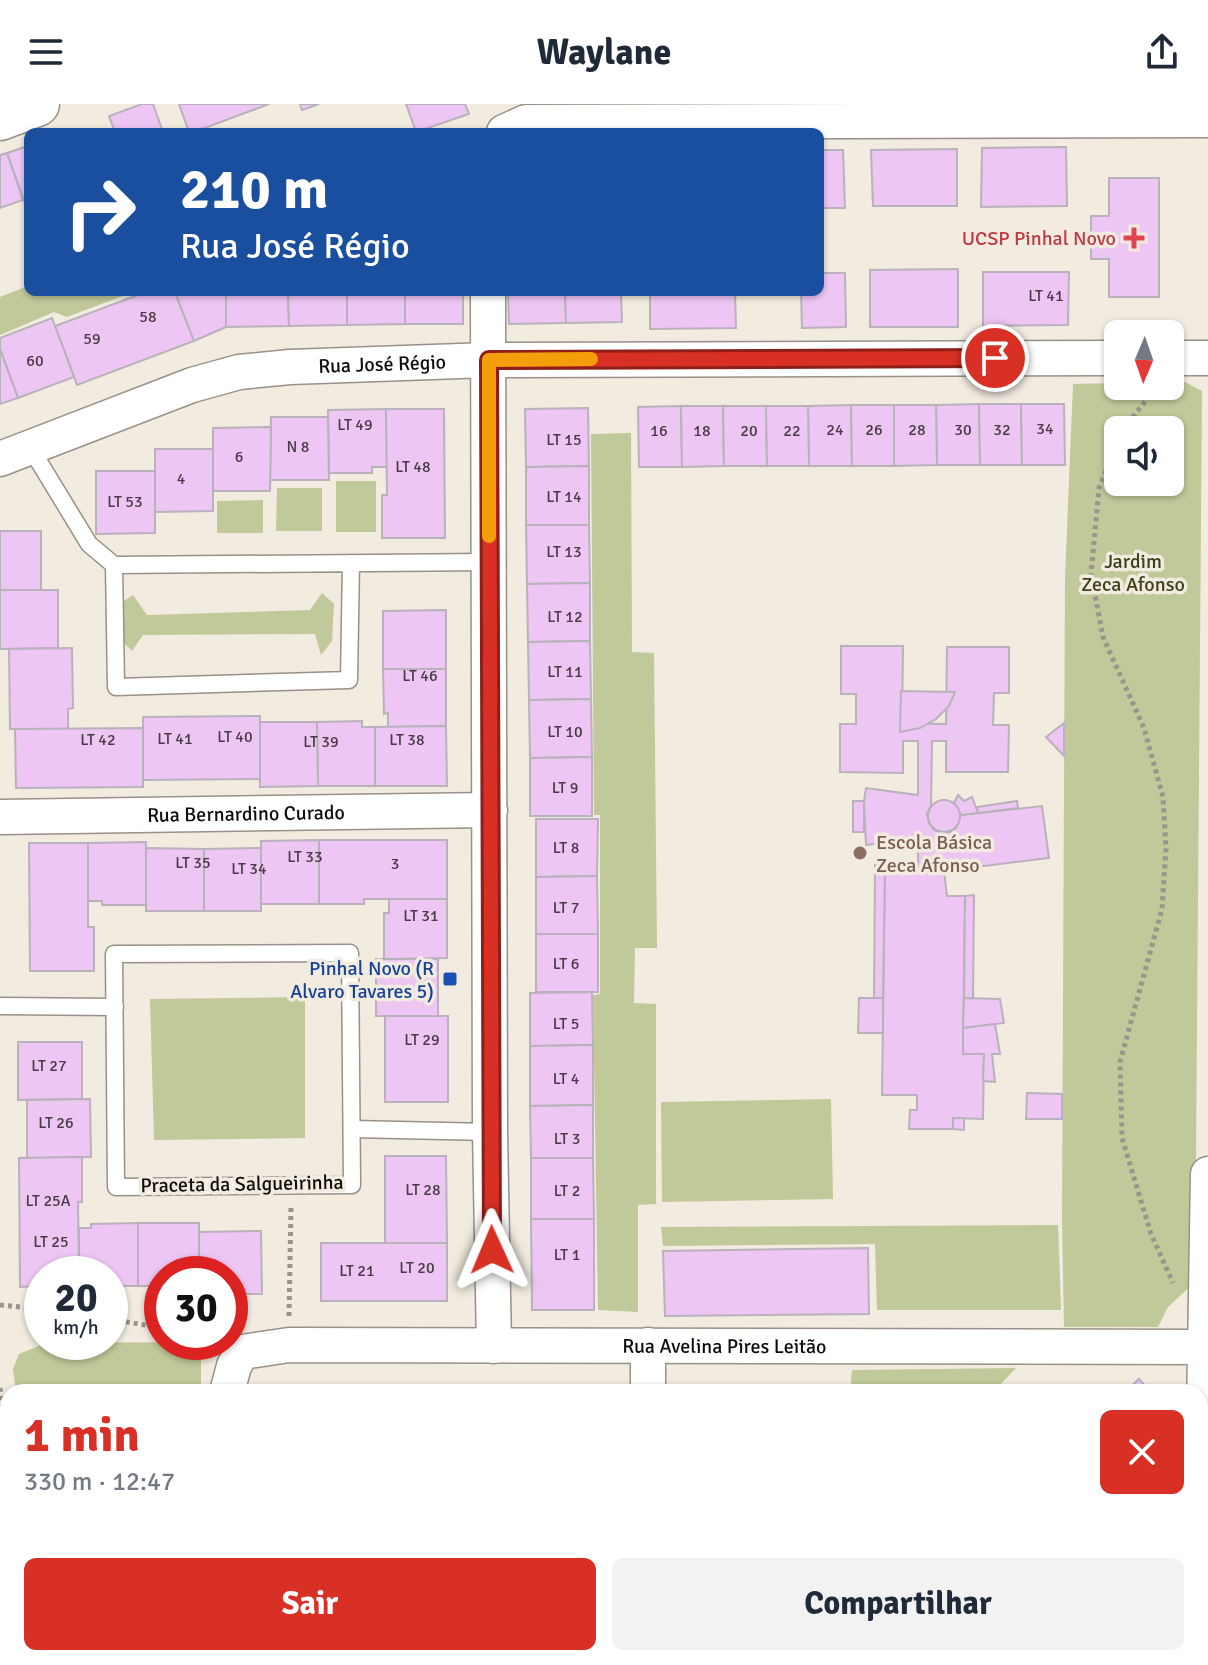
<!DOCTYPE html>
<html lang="pt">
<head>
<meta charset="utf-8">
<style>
	:root { --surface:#fff; --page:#f2f2f3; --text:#1f2937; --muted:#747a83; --accent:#d93025 }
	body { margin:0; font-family:Signika,sans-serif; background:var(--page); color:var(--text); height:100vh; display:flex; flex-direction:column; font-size:30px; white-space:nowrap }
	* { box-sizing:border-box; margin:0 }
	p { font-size:26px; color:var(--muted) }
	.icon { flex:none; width:44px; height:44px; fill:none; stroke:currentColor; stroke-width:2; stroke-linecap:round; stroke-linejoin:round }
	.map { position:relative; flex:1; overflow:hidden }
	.side { position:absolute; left:0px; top:1280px; width:1208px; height:282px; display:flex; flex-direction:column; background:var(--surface); border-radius:24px 24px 0 0; box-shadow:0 2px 6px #0004 }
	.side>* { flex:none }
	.top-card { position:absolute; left:24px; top:24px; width:800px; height:168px; border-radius:12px; box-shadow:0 2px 6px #0004; background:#1a4fa0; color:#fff; overflow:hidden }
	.needle { width:52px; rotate:182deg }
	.controls { position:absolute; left:1104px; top:216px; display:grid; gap:16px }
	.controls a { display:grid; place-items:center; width:80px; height:80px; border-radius:12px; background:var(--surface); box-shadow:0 2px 6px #0004; font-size:40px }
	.speed { position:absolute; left:24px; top:1152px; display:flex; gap:16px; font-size:40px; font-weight:700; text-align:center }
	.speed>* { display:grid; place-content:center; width:104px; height:104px; border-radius:50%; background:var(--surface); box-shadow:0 2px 6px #0004; line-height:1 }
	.speed small { font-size:20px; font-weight:400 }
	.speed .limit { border:12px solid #d22; background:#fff; color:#111 }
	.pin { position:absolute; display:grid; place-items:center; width:68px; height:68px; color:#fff; margin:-34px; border:4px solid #fff; border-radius:50%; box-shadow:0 2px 8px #0007 }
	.me { position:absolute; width:88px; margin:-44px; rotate:359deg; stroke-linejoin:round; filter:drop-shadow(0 0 6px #0008) }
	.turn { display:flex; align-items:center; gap:28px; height:168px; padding:0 24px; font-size:36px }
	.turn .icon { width:104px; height:104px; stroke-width:2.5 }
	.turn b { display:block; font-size:56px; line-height:68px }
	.round { display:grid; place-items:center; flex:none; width:84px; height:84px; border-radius:12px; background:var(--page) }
	.head { display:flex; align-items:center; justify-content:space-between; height:136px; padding:0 24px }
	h1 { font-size:48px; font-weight:800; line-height:60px; color:var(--accent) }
	.button { display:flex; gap:16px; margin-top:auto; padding:16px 24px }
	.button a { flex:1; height:92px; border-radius:12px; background:var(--accent); color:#fff; font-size:32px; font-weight:800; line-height:92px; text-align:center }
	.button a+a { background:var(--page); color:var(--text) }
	header { display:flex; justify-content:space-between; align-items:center; height:104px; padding:0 24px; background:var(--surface); font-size:36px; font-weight:800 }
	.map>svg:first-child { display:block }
	.green { fill:#c1c899; fill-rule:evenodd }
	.building { fill:#eec6f4; stroke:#b9b1bb; stroke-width:2 }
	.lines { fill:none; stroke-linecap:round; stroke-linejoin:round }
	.lane-casing { stroke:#979187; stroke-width:19 }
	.street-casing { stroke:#979187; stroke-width:37 }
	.secondary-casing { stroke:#979187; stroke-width:47 }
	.path { stroke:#99958d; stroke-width:5; stroke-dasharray:4 4; stroke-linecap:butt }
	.lane { stroke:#fff; stroke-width:16 }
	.street { stroke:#fff; stroke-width:34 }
	.secondary { stroke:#fff; stroke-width:44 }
	.route-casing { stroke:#8d1f18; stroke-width:20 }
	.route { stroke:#d93025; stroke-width:14 }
	.slow { stroke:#f59e0b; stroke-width:14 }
	.health-dot { fill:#e0444e; stroke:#f1ebe0; stroke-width:3 }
	.education-dot { fill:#8d6e63; stroke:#f1ebe0; stroke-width:3 }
	.transit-dot { fill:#1a4fb4; stroke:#f1ebe0; stroke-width:3 }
	.labels { text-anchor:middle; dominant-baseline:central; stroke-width:7; stroke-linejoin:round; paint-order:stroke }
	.number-label { font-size:16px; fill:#463b44 }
	.health-label { font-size:20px; fill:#be3a42; stroke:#f1ebe0; text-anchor:end }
	.street-label { font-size:20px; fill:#0e0d09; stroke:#f1ebe0 }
	.park-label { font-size:20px; fill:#3c4016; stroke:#f1ebe0 }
	.education-label { font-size:20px; fill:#785e54; stroke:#f1ebe0; text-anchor:start }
	.transit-label { font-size:20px; fill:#164399; stroke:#f1ebe0; text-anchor:end }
</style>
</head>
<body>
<header><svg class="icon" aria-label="menu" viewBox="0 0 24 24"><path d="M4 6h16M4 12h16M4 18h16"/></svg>Waylane<svg class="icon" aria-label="share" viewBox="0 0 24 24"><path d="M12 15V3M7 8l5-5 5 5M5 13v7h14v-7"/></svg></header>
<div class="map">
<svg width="1208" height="1561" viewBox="0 0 1208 1561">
	<rect width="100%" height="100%" fill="#f1ebe0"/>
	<g class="green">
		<path d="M 28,182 L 28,188 L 133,188 L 67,213 L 54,208 L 0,231 L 0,193 Z"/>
		<path d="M 1170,277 L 1183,277 L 1202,287 L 1195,1178 L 1168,1203 L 1158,1223 L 1064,1223 L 1062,1115 L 1065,473 L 1073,280 L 1118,279 L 1118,282 L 1170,282 ZM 1118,326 L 1170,326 L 1170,378 L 1118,378 Z"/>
		<path d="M 631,329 L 632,548 L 654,549 L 657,844 L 635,844 L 634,899 L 656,900 L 656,1100 L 638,1101 L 638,1208 L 598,1206 L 593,891 L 600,890 L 600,711 L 594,711 L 591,330 Z"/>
		<rect x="336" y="377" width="40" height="51"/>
		<path d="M 277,384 L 322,384 L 322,427 L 276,427 Z"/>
		<path d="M 263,396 L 263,429 L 217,429 L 217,397 Z"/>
		<path d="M 322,489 L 334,500 L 332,537 L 321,551 L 315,530 L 143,531 L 132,547 L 123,538 L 121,499 L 133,491 L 147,511 L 310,506 Z"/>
		<path d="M 305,893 L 305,1034 L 154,1036 L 150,895 Z"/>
		<path d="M 831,995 L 833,1095 L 662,1098 L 661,998 Z"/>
		<path d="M 1058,1121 L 1061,1206 L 877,1206 L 875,1140 L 663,1142 L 661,1123 Z"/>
		<path d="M 198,1238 L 201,1238 L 201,1282 L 115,1288 L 16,1288 L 13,1265 L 19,1250 L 46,1239 Z"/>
		<path d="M 1016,1264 L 993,1288 L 850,1288 L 852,1266 Z"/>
		<path d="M 0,1356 L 8,1394 L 8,1554 L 29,1554 L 30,1561 L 0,1561 Z"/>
		<rect x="49" y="1554" width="69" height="7"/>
		<path d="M 349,1554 L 441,1554 L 436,1561 L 349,1561 Z"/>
		<path d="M 459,1554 L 532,1554 L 533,1561 L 456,1561 Z"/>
	</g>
	<g class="building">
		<path d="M 142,0 L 153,0 L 163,28 L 115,28 L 109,12 Z"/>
		<path d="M 179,0 L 269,0 L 194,28 L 189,28 Z"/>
		<path d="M 300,0 L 319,0 L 302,6 Z"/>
		<path d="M 406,0 L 465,0 L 469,10 L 416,28 Z"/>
		<path d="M 28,42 L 28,101 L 26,102 L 7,49 Z"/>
		<path d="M 1066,43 L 1067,102 L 981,103 L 982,44 Z"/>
		<path d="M 957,45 L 957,102 L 873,102 L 871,46 Z"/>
		<path d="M 820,46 L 843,46 L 845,104 L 820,104 Z"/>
		<path d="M 7,49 L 23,96 L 0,104 L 0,51 Z"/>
		<path d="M 1109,74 L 1159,74 L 1159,193 L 1109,193 L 1109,155 L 1091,155 L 1091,112 L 1109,112 Z"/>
		<path d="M 958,165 L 958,223 L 870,223 L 870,166 Z"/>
		<path d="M 983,168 L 1069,168 L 1068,221 L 983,222 Z"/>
		<path d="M 820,169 L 845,169 L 846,223 L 802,224 L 801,188 L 820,188 Z"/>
		<path d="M 146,188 L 175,188 L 194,237 L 77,281 L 55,222 Z"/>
		<path d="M 175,188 L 226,188 L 226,223 L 194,237 Z"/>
		<path d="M 226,188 L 288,188 L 289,222 L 226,223 Z"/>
		<path d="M 288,188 L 347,188 L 347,221 L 289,222 Z"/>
		<path d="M 347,188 L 405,188 L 405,220 L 347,221 Z"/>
		<rect x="405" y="188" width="58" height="32"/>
		<path d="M 508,188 L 565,188 L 566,219 L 509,220 Z"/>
		<path d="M 565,188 L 621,188 L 622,218 L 566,219 Z"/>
		<path d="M 650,188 L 735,188 L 736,224 L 650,225 Z"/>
		<path d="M 52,214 L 74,273 L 18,294 L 0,245 L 0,234 Z"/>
		<path d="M 0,245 L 18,294 L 0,300 Z"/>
		<path d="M 979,300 L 980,361 L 937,361 L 936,301 Z"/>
		<path d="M 979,300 L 1021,300 L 1022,361 L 980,361 Z"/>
		<path d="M 1021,300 L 1064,300 L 1065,361 L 1022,361 Z"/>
		<path d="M 851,301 L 852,362 L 809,362 L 808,302 Z"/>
		<path d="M 851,301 L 894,301 L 894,362 L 852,362 Z"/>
		<path d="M 894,301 L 936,301 L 937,361 L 894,362 Z"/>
		<path d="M 681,302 L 682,363 L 639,363 L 638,303 Z"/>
		<path d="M 681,302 L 723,302 L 724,362 L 682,363 Z"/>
		<path d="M 723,302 L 766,302 L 767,362 L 724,362 Z"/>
		<path d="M 766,302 L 808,302 L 809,362 L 767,362 Z"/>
		<path d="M 588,304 L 589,362 L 526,363 L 525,305 Z"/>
		<path d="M 386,305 L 387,363 L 372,363 L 372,369 L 329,369 L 328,306 Z"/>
		<path d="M 386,305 L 444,305 L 445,434 L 382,434 L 382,391 L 387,391 Z"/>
		<path d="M 271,313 L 328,313 L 329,376 L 270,376 Z"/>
		<path d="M 271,323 L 270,387 L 213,387 L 213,324 Z"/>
		<path d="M 155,345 L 213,345 L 213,407 L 155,408 Z"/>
		<path d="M 589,362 L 589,421 L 526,421 L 526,363 Z"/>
		<path d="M 96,367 L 155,367 L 155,429 L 96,430 Z"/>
		<path d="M 526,421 L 589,421 L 590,479 L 527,480 Z"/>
		<rect x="0" y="427" width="41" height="59"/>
		<path d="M 590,479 L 590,537 L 528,538 L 527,480 Z"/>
		<path d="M 0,486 L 58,486 L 58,544 L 0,545 Z"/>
		<path d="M 446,506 L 446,565 L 383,565 L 383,507 Z"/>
		<path d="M 590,537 L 591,595 L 529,596 L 528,538 Z"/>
		<path d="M 841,542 L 903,542 L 902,619 L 946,620 L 947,543 L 1009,543 L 1009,589 L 994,589 L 993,621 L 1009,621 L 1008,668 L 946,668 L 946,637 L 932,637 L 931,702 L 927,710 L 929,719 L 934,726 L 942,729 L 950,728 L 956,724 L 961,711 L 1042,702 L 1049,754 L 944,767 L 947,792 L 965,792 L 963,950 L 984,950 L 983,1015 L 953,1014 L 953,1025 L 909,1025 L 910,1006 L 917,1006 L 917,991 L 882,991 L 885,762 L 918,762 L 918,734 L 866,741 L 864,697 L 866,684 L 918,691 L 918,637 L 903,637 L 903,669 L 840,668 L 840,620 L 856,620 L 856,590 L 841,590 Z"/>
		<path d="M 72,544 L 73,604 L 68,605 L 68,625 L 10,625 L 9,545 Z"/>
		<path d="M 383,565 L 446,565 L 446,622 L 388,623 L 388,609 L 384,610 Z"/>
		<path d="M 901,587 L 955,588 L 949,602 L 936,615 L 920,624 L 900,628 Z"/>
		<path d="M 591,595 L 592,653 L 530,654 L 529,596 Z"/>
		<path d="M 260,612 L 260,675 L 143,676 L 143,613 Z"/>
		<path d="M 362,617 L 362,623 L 375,623 L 375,682 L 318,682 L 317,618 Z"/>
		<path d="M 260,618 L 317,618 L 318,682 L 260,683 Z"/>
		<path d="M 1064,619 L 1064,652 L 1046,633 Z"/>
		<path d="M 446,622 L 447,682 L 375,682 L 375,623 Z"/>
		<path d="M 143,624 L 143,683 L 16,684 L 15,625 Z"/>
		<path d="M 592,653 L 592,712 L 530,712 L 530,654 Z"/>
		<path d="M 958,691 L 964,697 L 972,693 L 978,709 L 961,711 L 954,699 Z"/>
		<circle cx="944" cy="712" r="16"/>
		<rect x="853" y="697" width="11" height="31"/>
		<path d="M 1017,697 L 1018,704 L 978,709 L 977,703 Z"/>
		<path d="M 536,715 L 598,715 L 597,772 L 536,773 Z"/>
		<path d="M 319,736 L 447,736 L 447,795 L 364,795 L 364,800 L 319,800 Z"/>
		<path d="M 319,736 L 319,800 L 261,800 L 261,737 Z"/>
		<path d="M 146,738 L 147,801 L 102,801 L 102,797 L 88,797 L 88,739 Z"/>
		<path d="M 29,739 L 88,739 L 88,823 L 94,823 L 94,867 L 30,867 Z"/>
		<path d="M 146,744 L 204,745 L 204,807 L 146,807 Z"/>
		<path d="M 261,744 L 261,807 L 204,807 L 204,745 Z"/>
		<path d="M 875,761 L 885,762 L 883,894 L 874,894 Z"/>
		<path d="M 597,772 L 598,830 L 536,830 L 536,773 Z"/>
		<path d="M 974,791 L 973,894 L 964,894 L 965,792 Z"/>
		<path d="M 389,795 L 447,795 L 447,854 L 384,855 L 384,809 L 389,809 Z"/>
		<rect x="536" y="830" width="62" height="58"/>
		<rect x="376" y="855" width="62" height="57"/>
		<path d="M 592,888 L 593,941 L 530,942 L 530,889 Z"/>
		<path d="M 859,894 L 883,894 L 883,929 L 858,929 Z"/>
		<path d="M 964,894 L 1000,895 L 1004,919 L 963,924 Z"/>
		<rect x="385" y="912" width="63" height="86"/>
		<path d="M 995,920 L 1000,950 L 992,950 L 995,978 L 983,977 L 984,950 L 963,950 L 963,924 Z"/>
		<path d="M 18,938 L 82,938 L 82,995 L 18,996 Z"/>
		<path d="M 593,941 L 593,1001 L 530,1002 L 530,942 Z"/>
		<path d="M 1027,989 L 1062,990 L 1062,1015 L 1026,1015 Z"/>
		<path d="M 90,995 L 91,1053 L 27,1054 L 27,996 Z"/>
		<path d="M 593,1001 L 593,1054 L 531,1054 L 530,1002 Z"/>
		<path d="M 953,1014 L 964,1014 L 964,1026 L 953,1025 Z"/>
		<path d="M 385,1052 L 446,1052 L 447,1139 L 385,1139 Z"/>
		<path d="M 82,1053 L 82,1098 L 78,1098 L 79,1170 L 42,1170 L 42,1182 L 20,1183 L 19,1054 Z"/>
		<path d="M 531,1054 L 593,1054 L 594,1115 L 531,1115 Z"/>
		<path d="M 531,1115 L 594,1115 L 594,1206 L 532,1206 Z"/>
		<path d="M 138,1119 L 199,1119 L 199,1170 L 162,1170 L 162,1182 L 138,1182 Z"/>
		<path d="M 138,1119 L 138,1182 L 110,1182 L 110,1170 L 79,1170 L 79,1124 L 91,1124 L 91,1120 Z"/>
		<path d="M 261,1127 L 262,1190 L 230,1190 L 230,1170 L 199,1170 L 199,1128 Z"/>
		<rect x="321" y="1139" width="126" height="58"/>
		<path d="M 868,1144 L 869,1210 L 665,1212 L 663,1147 Z"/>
		<path d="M 1139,1275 L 1151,1288 L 1125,1288 Z"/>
		<rect x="119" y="1554" width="57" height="7"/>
		<rect x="280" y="1554" width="58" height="7"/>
		<rect x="542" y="1554" width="58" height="7"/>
		<path d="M 969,1554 L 1007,1554 L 1000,1561 L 977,1561 Z"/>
	</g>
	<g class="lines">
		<g class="lane-casing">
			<g id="lane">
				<path d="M 30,343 L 89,440 L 114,461"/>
				<path d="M 351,459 L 349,576 L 116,583 L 114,461 L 489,458"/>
				<path d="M 350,849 L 352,1081 L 116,1083 L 114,850 Z"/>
				<path d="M 0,902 L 115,903"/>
				<path d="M 352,1025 L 490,1028"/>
			</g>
		</g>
		<g class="street-casing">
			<g id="street">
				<path d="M 504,28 L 526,18 L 1207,16"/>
				<path d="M 488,188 L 490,1028 L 494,1242"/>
				<path d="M 1170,254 L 1208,254"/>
				<path id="s1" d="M 0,355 L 192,281 L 239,268 L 290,263 L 489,256 L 1118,254"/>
				<path id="s2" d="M 0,713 L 490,706"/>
				<path d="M 648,1241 L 648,1288"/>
				<path id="s3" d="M 227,1288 L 234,1262 L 242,1248 L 289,1241 L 1208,1243"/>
				<path d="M 1200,1548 L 1208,1070"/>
				<path d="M 229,1554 L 229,1561"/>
				<path d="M 653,1554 L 653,1561"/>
				<path d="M 1035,1558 L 1208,1560"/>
			</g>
		</g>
		<g class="secondary-casing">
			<path id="secondary" d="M 0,14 L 37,0"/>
		</g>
		<g class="path">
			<path d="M 1123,326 L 1157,282"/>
			<path d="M 1118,337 L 1099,384 L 1091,470 L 1103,533 L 1144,624 L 1163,693 L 1166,745 L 1162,805 L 1120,958 L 1122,1034 L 1151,1130 L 1173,1179"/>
			<path d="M 0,1201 L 42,1205"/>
			<path d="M 289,1212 L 291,1102"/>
			<path d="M 110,1215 L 162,1224"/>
			<path d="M 0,1284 L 8,1337"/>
			<path d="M 39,1554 L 40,1561"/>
			<path d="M 450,1561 L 448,1559 L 452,1554"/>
		</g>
		<use href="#lane" class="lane"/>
		<use href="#street" class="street"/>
		<use href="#secondary" class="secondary"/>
	</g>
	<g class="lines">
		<g class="route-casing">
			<path id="route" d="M 492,1146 L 489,256 L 995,254"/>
		</g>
		<use href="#route" class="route"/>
		<path class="slow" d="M 489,432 L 489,256 L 591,255"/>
	</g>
	<path class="health-dot" d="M1130 122h8v8h8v8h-8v8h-8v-8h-8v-8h8z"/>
	<circle class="education-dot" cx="860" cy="749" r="8"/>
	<rect class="transit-dot" x="442" y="867" width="16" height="16" rx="4"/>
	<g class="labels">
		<g class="number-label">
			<text x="1046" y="192">LT 41</text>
			<text x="148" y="213">58</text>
			<text x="92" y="235">59</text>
			<text x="35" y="257">60</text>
			<text x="355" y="321">LT 49</text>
			<text x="1045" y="325">34</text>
			<text x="835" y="326">24</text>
			<text x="874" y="326">26</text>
			<text x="917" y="326">28</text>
			<text x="963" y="326">30</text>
			<text x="1002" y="326">32</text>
			<text x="659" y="327">16</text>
			<text x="702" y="327">18</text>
			<text x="749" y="327">20</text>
			<text x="792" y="327">22</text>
			<text x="564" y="336">LT 15</text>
			<text x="298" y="343">N 8</text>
			<text x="239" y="353">6</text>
			<text x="413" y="363">LT 48</text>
			<text x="181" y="375">4</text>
			<text x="564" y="393">LT 14</text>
			<text x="125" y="398">LT 53</text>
			<text x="564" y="448">LT 13</text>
			<text x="565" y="513">LT 12</text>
			<text x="565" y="568">LT 11</text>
			<text x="420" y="572">LT 46</text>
			<text x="565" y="628">LT 10</text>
			<text x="235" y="633">LT 40</text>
			<text x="175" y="635">LT 41</text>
			<text x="98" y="636">LT 42</text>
			<text x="407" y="636">LT 38</text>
			<text x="321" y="638">LT 39</text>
			<text x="565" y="684">LT 9</text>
			<text x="566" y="744">LT 8</text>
			<text x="305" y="753">LT 33</text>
			<text x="193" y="759">LT 35</text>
			<text x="395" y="760">3</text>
			<text x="249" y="765">LT 34</text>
			<text x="566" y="804">LT 7</text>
			<text x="421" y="812">LT 31</text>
			<text x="566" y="860">LT 6</text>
			<text x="566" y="920">LT 5</text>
			<text x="422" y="936">LT 29</text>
			<text x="49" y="962">LT 27</text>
			<text x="566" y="975">LT 4</text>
			<text x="56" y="1019">LT 26</text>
			<text x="567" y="1035">LT 3</text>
			<text x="423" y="1086">LT 28</text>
			<text x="567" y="1087">LT 2</text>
			<text x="48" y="1097">LT 25A</text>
			<text x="51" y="1138">LT 25</text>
			<text x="567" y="1151">LT 1</text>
			<text x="417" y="1164">LT 20</text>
			<text x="357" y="1167">LT 21</text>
		</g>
		<g class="health-label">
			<text x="1116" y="134">UCSP Pinhal Novo</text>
		</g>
		<g class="street-label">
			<text stroke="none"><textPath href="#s1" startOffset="398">Rua José Régio</textPath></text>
			<text stroke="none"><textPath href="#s2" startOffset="246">Rua Bernardino Curado</textPath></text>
			<text transform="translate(242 1080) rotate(-1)">Praceta da Salgueirinha</text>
			<text stroke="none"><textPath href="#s3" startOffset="526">Rua Avelina Pires Leitão</textPath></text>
		</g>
		<g class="park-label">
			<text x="1133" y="457">Jardim<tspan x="1133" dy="23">Zeca Afonso</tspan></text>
		</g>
		<g class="education-label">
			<text x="876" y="738">Escola Básica<tspan x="876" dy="23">Zeca Afonso</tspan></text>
		</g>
		<g class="transit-label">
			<text x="434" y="864">Pinhal Novo (R<tspan x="434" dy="23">Alvaro Tavares 5)</tspan></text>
		</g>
	</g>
</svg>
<div class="controls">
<a><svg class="needle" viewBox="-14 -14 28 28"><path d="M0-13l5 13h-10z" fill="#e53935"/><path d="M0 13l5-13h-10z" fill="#747a83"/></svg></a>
<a><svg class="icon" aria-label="sound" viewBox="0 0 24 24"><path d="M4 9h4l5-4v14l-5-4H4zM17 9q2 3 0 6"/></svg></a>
</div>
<div class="speed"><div>20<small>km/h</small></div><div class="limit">30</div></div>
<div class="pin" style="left:995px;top:254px;background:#d93025"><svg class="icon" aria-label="arrive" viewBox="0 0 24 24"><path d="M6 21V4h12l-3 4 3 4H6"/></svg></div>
<svg class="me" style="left:492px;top:1146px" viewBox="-20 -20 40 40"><path d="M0-17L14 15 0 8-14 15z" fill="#d93025" stroke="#fff" stroke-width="4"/></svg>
<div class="top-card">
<div class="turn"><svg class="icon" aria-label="right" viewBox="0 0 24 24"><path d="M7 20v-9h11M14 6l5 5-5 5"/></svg><div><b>210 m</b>Rua José Régio</div></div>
</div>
<section class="side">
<div class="head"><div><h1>1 min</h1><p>330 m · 12:47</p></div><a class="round" style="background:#d93025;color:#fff"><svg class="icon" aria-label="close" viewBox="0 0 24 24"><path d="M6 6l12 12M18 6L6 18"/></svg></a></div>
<div class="button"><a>Sair</a><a>Compartilhar</a></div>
</section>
</div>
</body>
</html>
